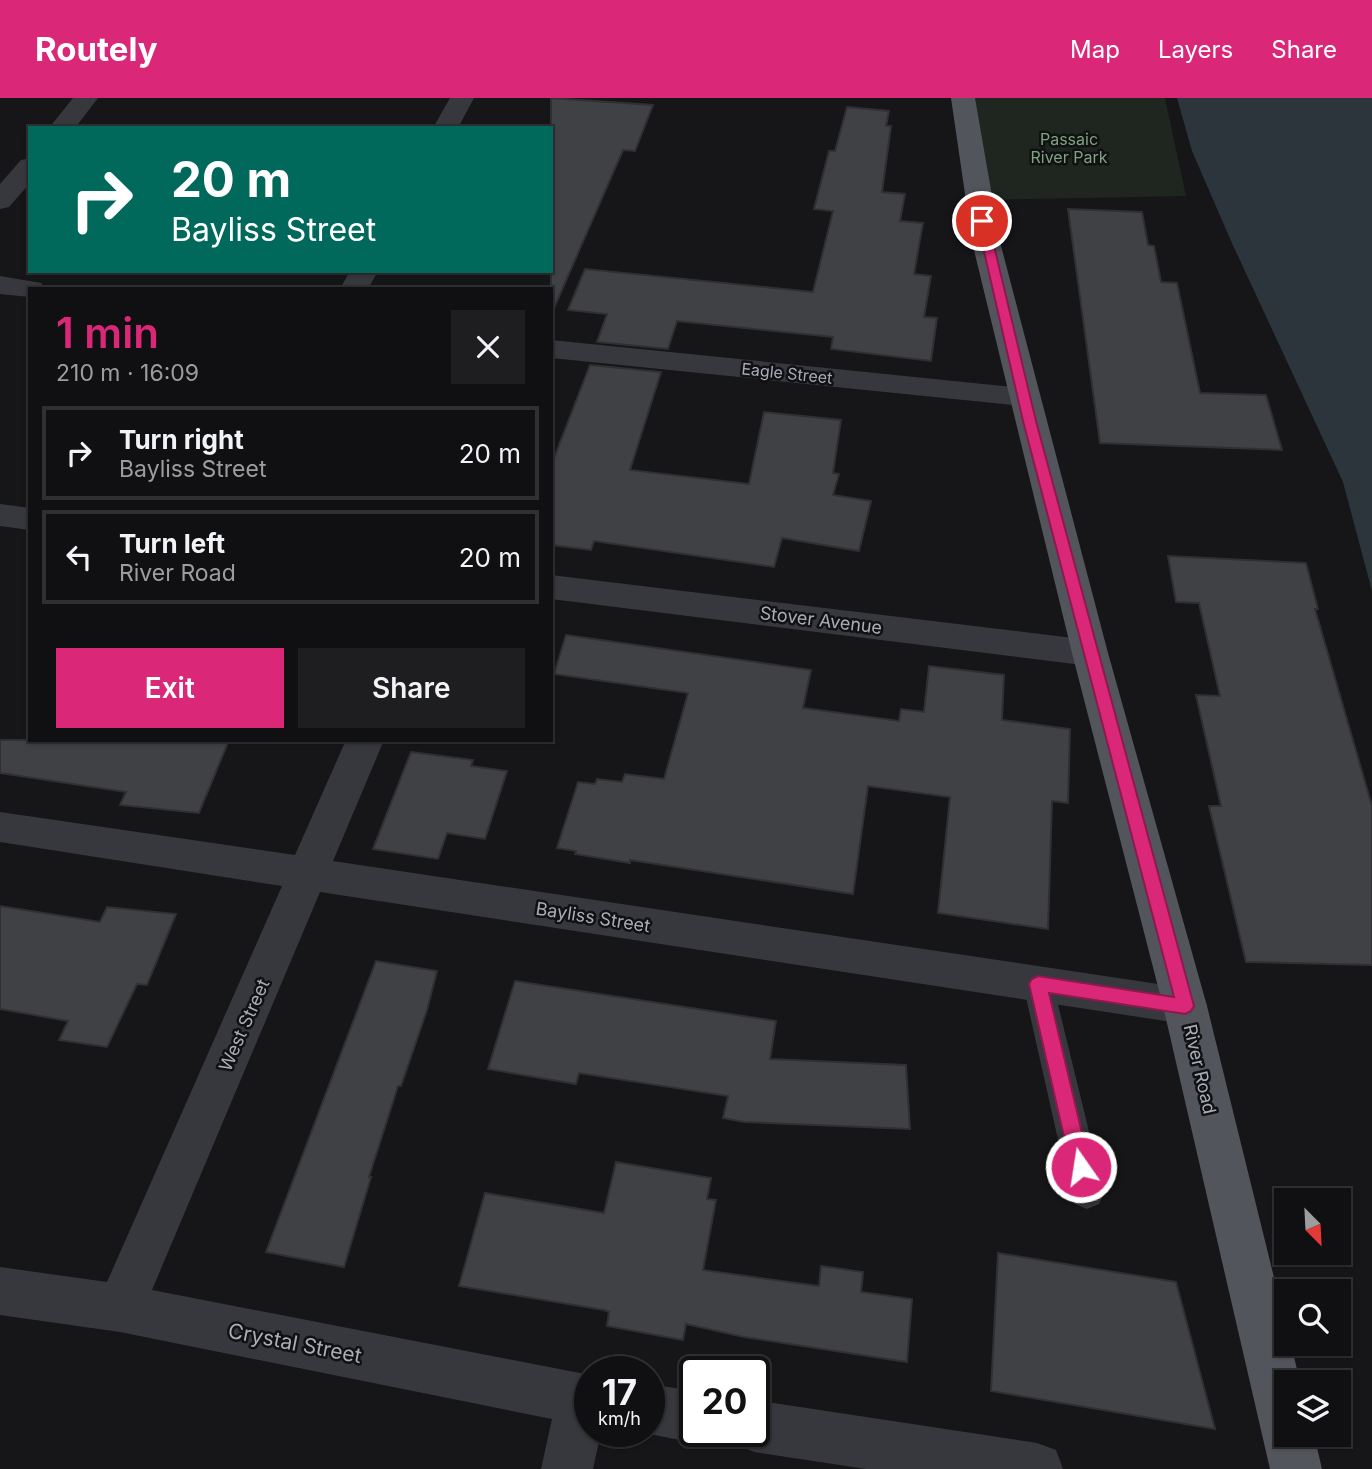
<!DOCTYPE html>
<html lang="en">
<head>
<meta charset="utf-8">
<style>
	:root { --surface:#101012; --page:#1e1e20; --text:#f1f3f6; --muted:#9c9d9f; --line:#303032; --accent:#db2777 }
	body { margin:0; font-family:Inter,sans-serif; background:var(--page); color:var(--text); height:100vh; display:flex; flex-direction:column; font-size:26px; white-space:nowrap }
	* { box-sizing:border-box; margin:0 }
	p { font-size:23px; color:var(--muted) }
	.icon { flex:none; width:38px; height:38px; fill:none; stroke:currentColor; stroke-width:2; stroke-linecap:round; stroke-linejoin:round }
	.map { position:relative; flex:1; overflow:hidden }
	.drawer { position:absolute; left:28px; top:189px; width:525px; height:455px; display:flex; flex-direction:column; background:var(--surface); border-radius:0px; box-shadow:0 2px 5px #0004,0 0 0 2px var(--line) }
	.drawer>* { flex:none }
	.hud { position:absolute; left:28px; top:28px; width:525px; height:147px; border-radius:0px; box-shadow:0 2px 5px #0004,0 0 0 2px var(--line); background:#00695c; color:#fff; overflow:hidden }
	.needle { width:46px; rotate:156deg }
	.buttons { position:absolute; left:1274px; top:1090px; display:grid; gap:14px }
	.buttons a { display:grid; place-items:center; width:77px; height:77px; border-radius:0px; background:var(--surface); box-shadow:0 2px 5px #0004,0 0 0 2px var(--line); font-size:35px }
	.speed { position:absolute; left:574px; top:1258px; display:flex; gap:14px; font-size:35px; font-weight:700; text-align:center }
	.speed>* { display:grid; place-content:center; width:91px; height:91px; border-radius:50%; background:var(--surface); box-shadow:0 2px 5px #0004,0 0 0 2px var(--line); line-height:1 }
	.speed small { font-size:18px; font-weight:400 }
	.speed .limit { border:4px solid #111; border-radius:10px; background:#fff; color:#111 }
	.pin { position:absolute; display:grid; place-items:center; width:60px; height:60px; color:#fff; margin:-30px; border:4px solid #fff; border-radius:50%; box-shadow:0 2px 7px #0007 }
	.me { position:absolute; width:77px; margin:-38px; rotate:347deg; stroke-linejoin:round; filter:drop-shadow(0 0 5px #0008) }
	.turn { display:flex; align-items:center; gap:24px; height:147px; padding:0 28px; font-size:32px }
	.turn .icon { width:91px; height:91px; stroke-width:2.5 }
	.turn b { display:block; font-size:49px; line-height:60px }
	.round { display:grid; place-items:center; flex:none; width:74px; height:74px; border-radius:0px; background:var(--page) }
	.overview { display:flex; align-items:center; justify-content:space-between; height:119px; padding:0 28px }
	h1 { font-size:42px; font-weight:600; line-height:52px; color:var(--accent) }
	.cta { display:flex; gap:14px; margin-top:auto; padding:14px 28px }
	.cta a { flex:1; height:80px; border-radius:0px; background:var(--accent); color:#fff; font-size:28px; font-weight:600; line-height:80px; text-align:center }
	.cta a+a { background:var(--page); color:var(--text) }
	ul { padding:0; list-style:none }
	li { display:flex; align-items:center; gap:21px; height:94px; margin:0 14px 10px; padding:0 14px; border:4px solid var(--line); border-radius:0px }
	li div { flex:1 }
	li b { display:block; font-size:26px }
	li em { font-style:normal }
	header { display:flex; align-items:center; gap:42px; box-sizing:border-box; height:98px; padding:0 35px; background:var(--accent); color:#fff }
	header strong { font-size:33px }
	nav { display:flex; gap:38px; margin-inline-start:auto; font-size:24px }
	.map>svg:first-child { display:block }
	.green { fill:#1e261f }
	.water { fill:#2c353c }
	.building { fill:#404145; stroke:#303034; stroke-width:2 }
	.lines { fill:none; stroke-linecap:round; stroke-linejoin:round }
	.service { fill:#37383d; fill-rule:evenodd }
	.minor { fill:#37383d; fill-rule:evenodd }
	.primary { fill:#53555c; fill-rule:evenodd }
	.route { fill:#db2777; stroke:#8e194d; stroke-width:2 }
	.labels { text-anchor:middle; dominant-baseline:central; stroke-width:5; stroke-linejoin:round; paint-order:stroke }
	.far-park-label { font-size:16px; fill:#7fa381; stroke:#111113 }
	.far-street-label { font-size:16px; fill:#a8adb8; stroke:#111113 }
	.street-label { font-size:18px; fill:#a8adb8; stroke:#111113 }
	.near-street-label { font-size:21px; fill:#a8adb8; stroke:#111113 }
</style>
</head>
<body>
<header>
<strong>Routely</strong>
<nav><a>Map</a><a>Layers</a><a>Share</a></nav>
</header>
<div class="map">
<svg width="1372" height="1371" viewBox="0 0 1372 1371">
	<rect width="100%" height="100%" fill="#161618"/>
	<path class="green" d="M 963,0 L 1165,0 L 1186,98 L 979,102 Z"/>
	<path class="water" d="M 1177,0 L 1372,0 L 1372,493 L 1343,384 L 1231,143 L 1192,53 Z"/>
	<g class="building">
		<path d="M 551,0 L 653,7 L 635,53 L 623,52 L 551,217 Z"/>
		<path d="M 847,9 L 889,13 L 886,28 L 891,28 L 882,94 L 905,96 L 900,123 L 923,125 L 914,176 L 931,178 L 924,219 L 937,220 L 931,263 L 831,251 L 833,239 L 677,223 L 668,251 L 597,244 L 607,216 L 568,212 L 585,171 L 813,194 L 833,113 L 814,111 L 829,53 L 835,53 Z"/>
		<path d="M 1068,111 L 1142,114 L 1148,147 L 1154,148 L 1161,184 L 1177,185 L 1200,295 L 1266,297 L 1282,352 L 1100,345 Z"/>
		<path d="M 590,267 L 661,274 L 630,372 L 749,386 L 764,314 L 841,322 L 833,375 L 839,376 L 833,397 L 871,403 L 859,453 L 782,440 L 774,469 L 594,443 L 591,452 L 551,447 L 551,368 Z"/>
		<path d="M 1168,458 L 1306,465 L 1318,511 L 1315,511 L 1372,708 L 1372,867 L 1246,864 L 1209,708 L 1221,708 L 1196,597 L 1220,598 L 1199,505 L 1176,504 Z"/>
		<path d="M 566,537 L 811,572 L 803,610 L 899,623 L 901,611 L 924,614 L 929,568 L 1004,577 L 1002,622 L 1070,631 L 1068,705 L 1052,703 L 1048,831 L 938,815 L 950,699 L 868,688 L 853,796 L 630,762 L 630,765 L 575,756 L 576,753 L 557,750 L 578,684 L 595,686 L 597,681 L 622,684 L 625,676 L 664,681 L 688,595 L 554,576 Z"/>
		<path d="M 0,642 L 229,642 L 199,715 L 120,707 L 126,694 L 0,675 Z"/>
		<path d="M 411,654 L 473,662 L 471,668 L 507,673 L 485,741 L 447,735 L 438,761 L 373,751 Z"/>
		<path d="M 0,808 L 100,824 L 107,809 L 176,816 L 147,887 L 137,886 L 107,949 L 59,942 L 68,923 L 0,911 Z"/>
		<path d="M 376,863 L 437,873 L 427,912 L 401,988 L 398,988 L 369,1079 L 371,1079 L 344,1169 L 266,1154 Z"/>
		<path d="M 515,883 L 776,923 L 770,961 L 906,967 L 910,1031 L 744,1024 L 723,1020 L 728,998 L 579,975 L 576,986 L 488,971 Z"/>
		<path d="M 616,1064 L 711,1080 L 707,1101 L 716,1102 L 703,1172 L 819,1188 L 821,1168 L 863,1174 L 861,1194 L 912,1201 L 907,1264 L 744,1239 L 686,1226 L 683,1242 L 607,1228 L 609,1214 L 604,1212 L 459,1188 L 485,1095 L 604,1115 Z"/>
		<path d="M 998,1155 L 1176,1184 L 1215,1331 L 991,1293 Z"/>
	</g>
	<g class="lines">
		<path class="service" d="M 1038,873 L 1049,877 L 1053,886 L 1104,1095 L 1099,1106 L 1087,1111 L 1075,1106 L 1070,1095 L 1023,886 L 1027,877 Z"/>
		<g class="minor">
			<path d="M 73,0 L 98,0 L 75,30 L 49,30 Z"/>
			<path d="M 450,0 L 474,0 L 458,30 L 433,30 Z"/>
			<path d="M 30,60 L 30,85 L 9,109 L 0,111 L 0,86 L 21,62 Z"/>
			<path d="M 350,173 L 378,173 L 368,191 L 340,191 Z"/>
			<path d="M 0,178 L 41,185 L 45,191 L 30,191 L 30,199 L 0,196 Z"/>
			<path d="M 551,242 L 1024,290 L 1035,292 L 1039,299 L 1035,306 L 1024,308 L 551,260 Z"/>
			<path d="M 0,406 L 30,410 L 30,432 L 0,428 Z"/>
			<path d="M 551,477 L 1090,542 L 1103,546 L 1108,555 L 1103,564 L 1090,568 L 551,501 Z"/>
			<path d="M 346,642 L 384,642 L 333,763 L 1185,890 L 1200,895 L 1207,908 L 1200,921 L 1185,926 L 320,794 L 152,1192 L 590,1277 L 590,1334 L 601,1334 L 593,1371 L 541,1371 L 552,1321 L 120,1234 L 0,1217 L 0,1169 L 107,1184 L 282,788 L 0,744 L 0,714 L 295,757 Z"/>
			<path d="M 649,1286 L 695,1293 L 695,1334 L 715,1334 L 713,1337 L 695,1345 L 639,1334 L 649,1334 Z"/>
			<path d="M 754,1302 L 1037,1345 L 1056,1352 L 1063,1371 L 866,1371 L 754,1354 L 736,1346 L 731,1334 L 754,1334 Z"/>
		</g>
		<path class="primary" d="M 951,0 L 975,0 L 1000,144 L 1108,555 L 1207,908 L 1286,1228 L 1286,1246 L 1291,1246 L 1300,1284 L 1286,1284 L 1286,1337 L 1314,1337 L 1322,1371 L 1270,1371 L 1163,908 L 1072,555 L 972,144 Z"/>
	</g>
	<path class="route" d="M 982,120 L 988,123 L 1036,323 L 1194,908 L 1191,913 L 1185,916 L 1049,895 L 1090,1069 L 1087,1075 L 1081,1078 L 1074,1075 L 1071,1069 L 1029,886 L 1032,881 L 1038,878 L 1174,899 L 1023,323 L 977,123 Z"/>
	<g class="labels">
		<g class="far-park-label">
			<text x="1069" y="41">Passaic<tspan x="1069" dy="18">River Park</tspan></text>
		</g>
		<g class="far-street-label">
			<text transform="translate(787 275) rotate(6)">Eagle Street</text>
		</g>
		<g class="street-label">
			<text transform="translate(821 522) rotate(7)">Stover Avenue</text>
			<text transform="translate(593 819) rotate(9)">Bayliss Street</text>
			<text transform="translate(244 927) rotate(-66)">West Street</text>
			<text transform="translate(1200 971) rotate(77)">River Road</text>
		</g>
		<g class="near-street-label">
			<text transform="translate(295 1245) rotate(11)">Crystal Street</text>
		</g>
	</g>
</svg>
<div class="buttons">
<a><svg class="needle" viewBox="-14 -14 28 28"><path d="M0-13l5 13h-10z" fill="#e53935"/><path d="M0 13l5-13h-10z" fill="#9c9d9f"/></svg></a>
<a><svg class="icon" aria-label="search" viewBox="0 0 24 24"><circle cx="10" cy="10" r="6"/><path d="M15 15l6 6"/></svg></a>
<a><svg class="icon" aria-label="layers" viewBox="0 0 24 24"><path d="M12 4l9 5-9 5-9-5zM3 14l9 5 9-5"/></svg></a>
</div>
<div class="speed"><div>17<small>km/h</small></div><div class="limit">20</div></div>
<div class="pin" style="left:982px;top:123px;background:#d93025"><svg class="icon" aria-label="arrive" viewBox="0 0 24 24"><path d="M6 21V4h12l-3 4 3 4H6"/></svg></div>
<svg class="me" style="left:1081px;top:1069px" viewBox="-20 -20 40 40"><circle r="17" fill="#db2777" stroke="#fff" stroke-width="3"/><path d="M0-11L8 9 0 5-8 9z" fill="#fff"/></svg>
<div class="hud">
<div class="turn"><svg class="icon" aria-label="right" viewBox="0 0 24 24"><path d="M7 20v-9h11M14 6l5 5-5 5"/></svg><div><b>20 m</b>Bayliss Street</div></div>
</div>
<section class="drawer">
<div class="overview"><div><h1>1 min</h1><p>210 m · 16:09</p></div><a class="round"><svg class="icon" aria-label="close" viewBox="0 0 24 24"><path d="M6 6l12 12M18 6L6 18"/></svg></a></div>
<ul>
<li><svg class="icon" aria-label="right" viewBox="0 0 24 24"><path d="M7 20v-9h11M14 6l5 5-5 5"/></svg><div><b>Turn right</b><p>Bayliss Street</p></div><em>20 m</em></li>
<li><svg class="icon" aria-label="left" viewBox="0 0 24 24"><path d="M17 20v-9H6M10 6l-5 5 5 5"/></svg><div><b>Turn left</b><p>River Road</p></div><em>20 m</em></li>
</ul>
<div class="cta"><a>Exit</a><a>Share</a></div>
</section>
</div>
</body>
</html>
